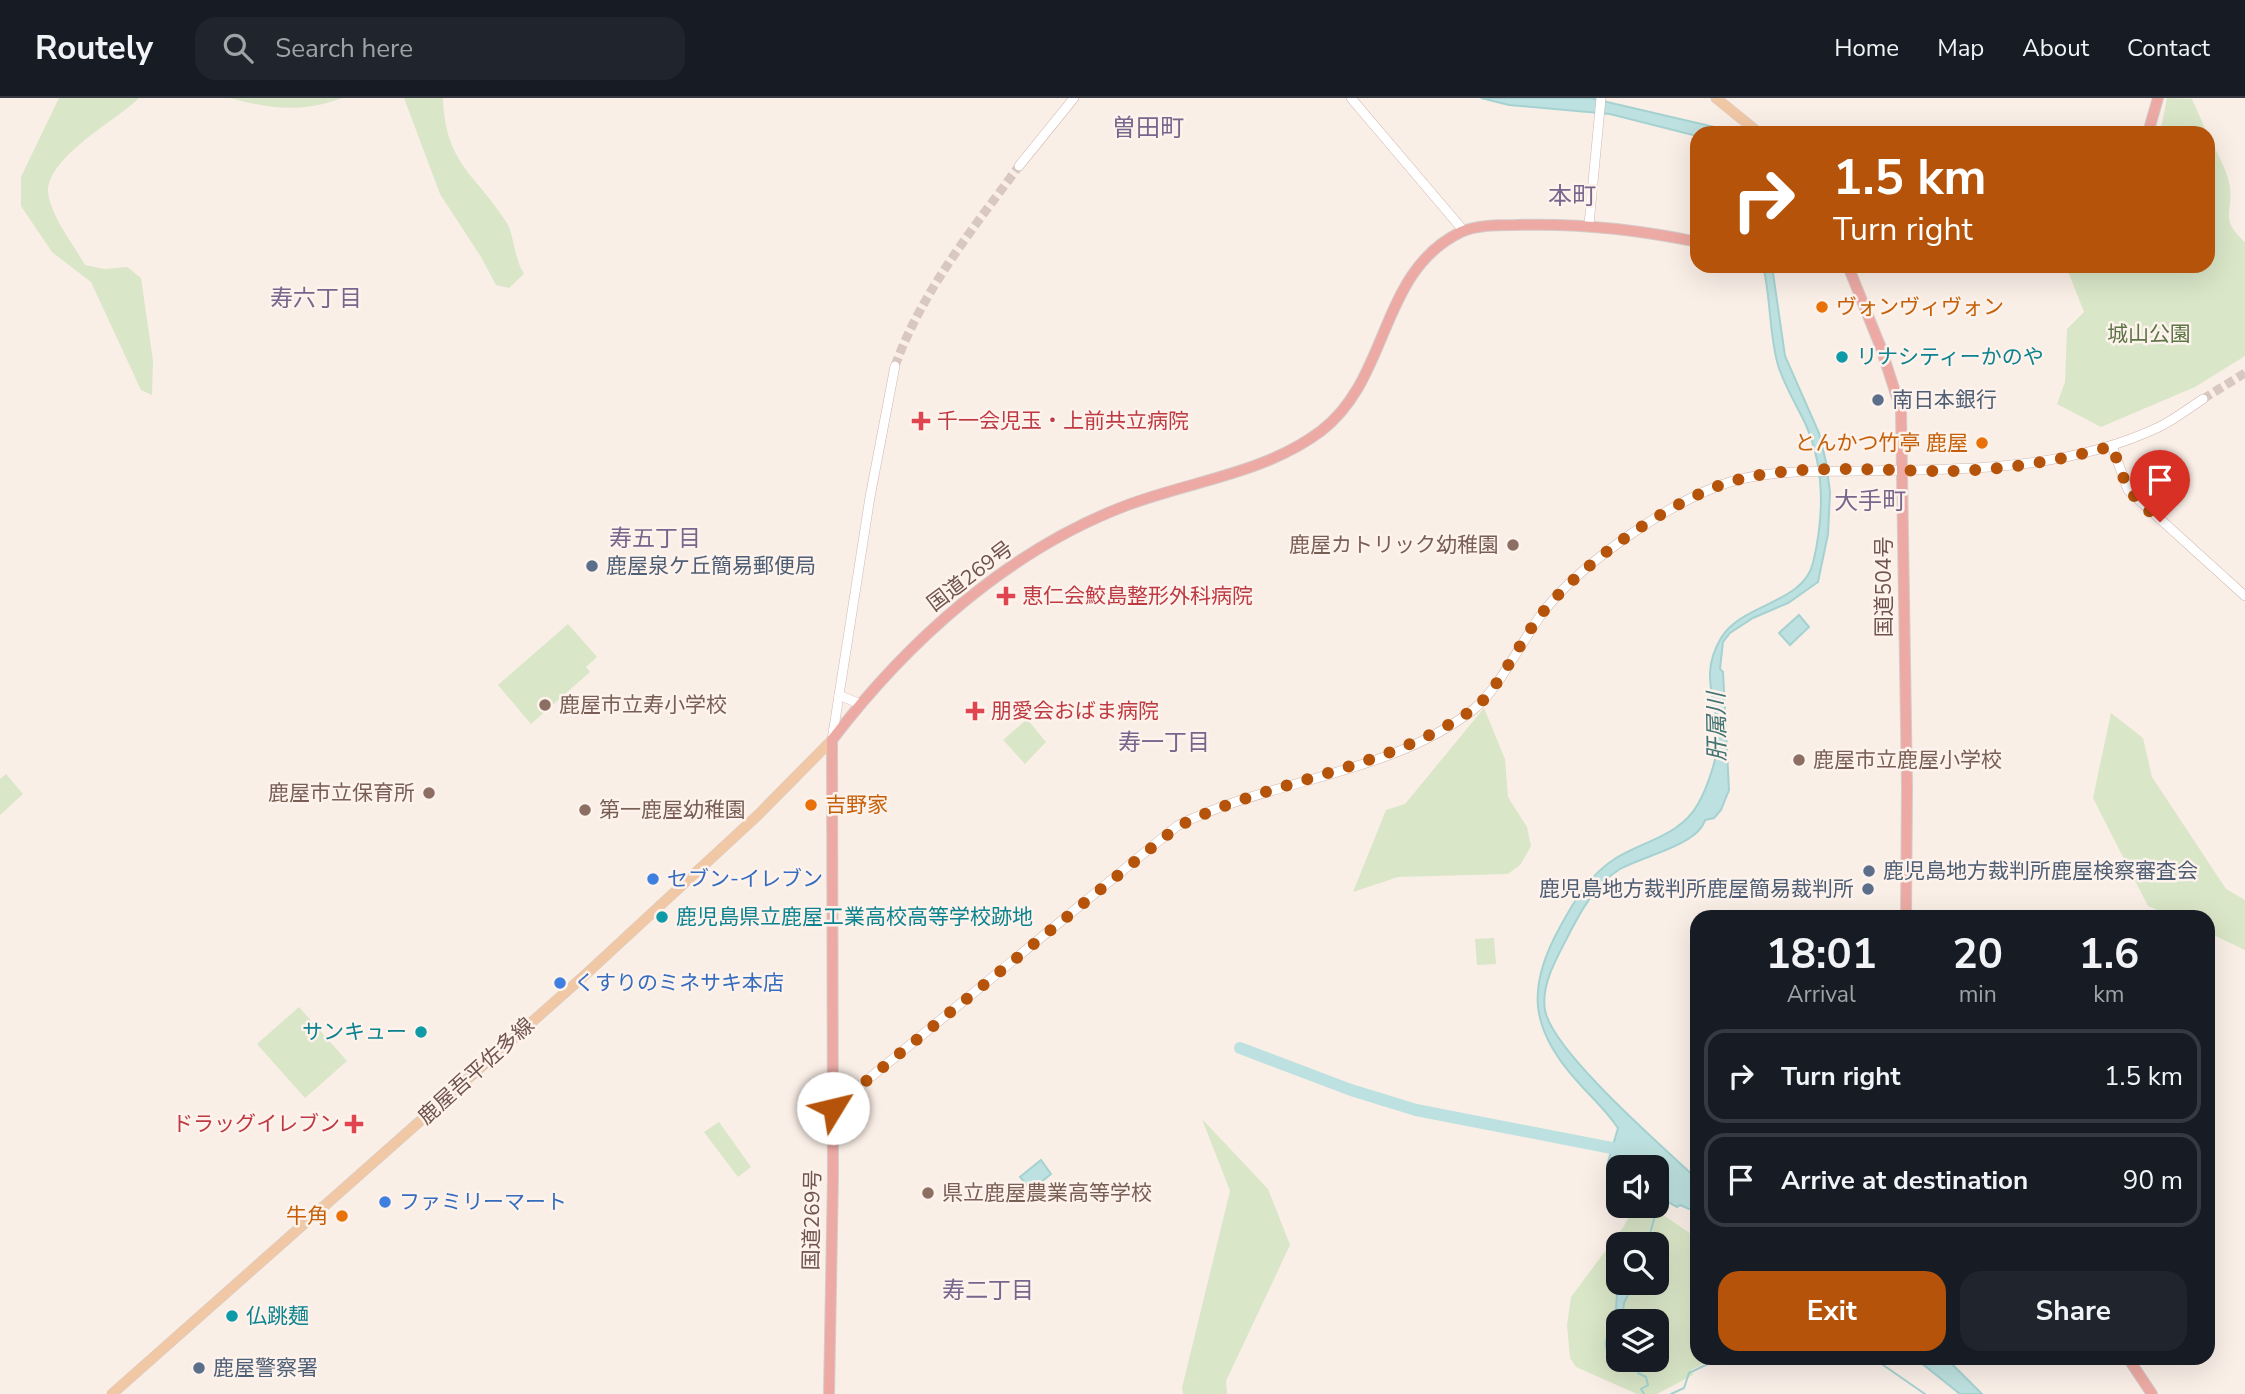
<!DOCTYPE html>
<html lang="en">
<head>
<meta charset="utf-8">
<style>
	:root { --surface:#171b24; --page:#20242c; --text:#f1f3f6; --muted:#9ea1a6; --line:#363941; --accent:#b45309 }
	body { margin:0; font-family:"Nunito Sans","Noto Sans JP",sans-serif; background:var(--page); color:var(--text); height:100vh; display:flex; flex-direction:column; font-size:26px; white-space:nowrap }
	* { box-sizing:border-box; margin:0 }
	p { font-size:23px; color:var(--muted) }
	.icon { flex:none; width:38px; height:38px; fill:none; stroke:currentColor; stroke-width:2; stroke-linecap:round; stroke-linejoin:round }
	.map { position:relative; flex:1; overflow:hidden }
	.drawer { position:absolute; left:1690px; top:812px; width:525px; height:455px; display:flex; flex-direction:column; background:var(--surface); border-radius:21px; box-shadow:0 7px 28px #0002 }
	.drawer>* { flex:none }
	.hud { position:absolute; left:1690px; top:28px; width:525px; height:147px; border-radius:21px; box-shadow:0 7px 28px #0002; background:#b45309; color:#fff; overflow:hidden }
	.tools { position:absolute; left:1606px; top:1057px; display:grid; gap:14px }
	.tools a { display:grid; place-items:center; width:63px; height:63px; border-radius:14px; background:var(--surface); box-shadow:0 7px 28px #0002; font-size:35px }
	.pin { position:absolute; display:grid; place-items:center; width:60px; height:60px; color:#fff; margin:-72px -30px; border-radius:50% 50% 50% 0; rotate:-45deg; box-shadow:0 0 7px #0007 }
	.pin .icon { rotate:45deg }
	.me { position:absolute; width:77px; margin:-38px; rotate:54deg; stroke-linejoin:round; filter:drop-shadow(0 0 5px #0008) }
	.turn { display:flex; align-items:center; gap:24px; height:147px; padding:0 28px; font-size:32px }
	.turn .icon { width:91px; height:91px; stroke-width:2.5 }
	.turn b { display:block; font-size:49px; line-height:60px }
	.eta { display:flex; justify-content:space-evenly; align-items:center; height:119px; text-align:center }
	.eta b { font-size:42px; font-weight:700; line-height:49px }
	.button { display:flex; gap:14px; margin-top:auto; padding:14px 28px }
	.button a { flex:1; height:80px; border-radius:21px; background:var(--accent); color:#fff; font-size:28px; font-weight:700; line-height:80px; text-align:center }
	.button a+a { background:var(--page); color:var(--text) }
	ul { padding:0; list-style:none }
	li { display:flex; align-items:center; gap:21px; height:94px; margin:0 14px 10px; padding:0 14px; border:4px solid var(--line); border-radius:21px }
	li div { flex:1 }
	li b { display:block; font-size:26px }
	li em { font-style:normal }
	header { display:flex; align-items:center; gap:42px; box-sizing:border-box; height:98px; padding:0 35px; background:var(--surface); border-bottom:2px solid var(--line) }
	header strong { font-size:33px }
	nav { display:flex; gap:38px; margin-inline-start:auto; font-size:24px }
	.search { width:490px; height:63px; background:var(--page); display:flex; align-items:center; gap:18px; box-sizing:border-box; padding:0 24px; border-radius:21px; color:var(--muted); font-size:26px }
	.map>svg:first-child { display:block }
	.green { fill:#d9e6c7; fill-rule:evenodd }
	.water { fill:#bde1e0; stroke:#a5d2d1; stroke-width:2 }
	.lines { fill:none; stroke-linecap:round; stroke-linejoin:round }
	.stream { stroke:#a5d2d1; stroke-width:2 }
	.river { stroke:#bde1e0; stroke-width:12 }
	.secondary-tunnel { stroke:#d8c8c1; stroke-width:9; stroke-dasharray:9 4.5; stroke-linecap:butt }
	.secondary-casing { stroke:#cfb7af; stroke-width:10 }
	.primary-casing { stroke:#d4ccca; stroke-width:11 }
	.highway-casing { stroke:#d4ccca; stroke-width:12 }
	.secondary { stroke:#fff; stroke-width:9 }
	.primary { stroke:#f1c8a6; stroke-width:10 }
	.highway { stroke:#edaaa4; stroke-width:10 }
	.route { stroke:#b45309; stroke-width:12; stroke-dasharray:0 21.6 }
	.food-dot { fill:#e8710a; stroke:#fdf3ec; stroke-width:2.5 }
	.culture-dot { fill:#0f9aa8; stroke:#fdf3ec; stroke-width:2.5 }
	.service-dot { fill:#5c6f8a; stroke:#fdf3ec; stroke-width:2.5 }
	.health-dot { fill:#e0444e; stroke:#fdf3ec; stroke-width:2.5 }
	.education-dot { fill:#8d6e63; stroke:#fdf3ec; stroke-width:2.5 }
	.shop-dot { fill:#3f7fe0; stroke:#fdf3ec; stroke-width:2.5 }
	.labels { text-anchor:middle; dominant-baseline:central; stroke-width:5; stroke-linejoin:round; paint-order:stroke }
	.food-label { font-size:21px; fill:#c56008; stroke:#fdf3ec; text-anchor:start }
	.park-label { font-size:21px; fill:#5d7547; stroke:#fdf3ec }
	.culture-label { font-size:21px; fill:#0d838f; stroke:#fdf3ec; text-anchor:start }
	.service-label { font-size:21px; fill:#4e5e75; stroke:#fdf3ec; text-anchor:start }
	.health-label { font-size:21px; fill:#be3a42; stroke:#fdf3ec; text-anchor:start }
	.education-label { font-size:21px; fill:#785e54; stroke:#fdf3ec; text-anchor:start }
	.street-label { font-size:21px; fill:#70544e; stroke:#fdf3ec }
	.shop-label { font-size:21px; fill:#366cbe; stroke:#fdf3ec; text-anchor:start }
	.neighbourhood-label { font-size:23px; fill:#79668c; stroke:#fdf3ec }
	.water-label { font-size:23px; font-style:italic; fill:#437473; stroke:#fdf3ec }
	.quarter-label { font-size:24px; fill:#79668c; stroke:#fdf3ec }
</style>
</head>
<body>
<header>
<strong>Routely</strong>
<div class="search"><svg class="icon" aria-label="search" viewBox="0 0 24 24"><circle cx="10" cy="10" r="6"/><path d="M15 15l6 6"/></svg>Search here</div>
<nav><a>Home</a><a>Map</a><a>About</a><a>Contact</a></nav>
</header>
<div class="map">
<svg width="2245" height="1296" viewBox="0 0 2245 1296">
	<rect width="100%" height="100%" fill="#faefe7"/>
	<g class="green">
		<path d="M 59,0 L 139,0 C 116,23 39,63 49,100 C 55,124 73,146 85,167 L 104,171 L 127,169 L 141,180 L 153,263 L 152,297 L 141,292 L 91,184 L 52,154 L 21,108 L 21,79 Z"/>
		<path d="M 230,0 L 342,0 C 302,15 270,11 230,0 Z"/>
		<path d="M 404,0 L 443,0 C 445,66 476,76 507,125 C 514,137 514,160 524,176 L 509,190 L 496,187 L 481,159 L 440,96 Z"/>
		<path d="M 2167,0 L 2192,1 L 2207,35 L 2160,35 Z"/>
		<path d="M 2209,37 C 2215,52 2228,73 2230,89 C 2233,116 2219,120 2245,144 L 2245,258 L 2195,289 L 2101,329 L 2057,306 L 2065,284 L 2067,231 L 2084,214 L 2066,168 L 2208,168 Z"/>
		<path d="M 568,526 L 597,559 L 586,569 L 590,574 L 531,626 L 498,587 Z"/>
		<path d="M 1484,610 L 1505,661 L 1508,699 L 1527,729 L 1531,748 L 1521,766 L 1508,776 L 1398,779 L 1353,794 L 1386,712 L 1405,706 Z"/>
		<path d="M 2111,615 L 2143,640 L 2152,679 L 2226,791 L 2245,802 L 2245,852 L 2209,835 L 2208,819 L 2173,819 L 2148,808 L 2093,700 Z"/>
		<path d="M 1027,621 L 1046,644 L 1025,666 L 1003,642 Z"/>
		<path d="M 6,676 L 23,696 L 0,717 L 0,681 Z"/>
		<path d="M 1494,840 L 1496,866 L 1477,867 L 1475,841 Z"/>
		<path d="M 299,909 L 347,963 L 305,1000 L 257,946 Z"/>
		<path d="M 1202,1021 L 1268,1091 L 1290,1147 L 1226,1283 L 1227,1296 L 1183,1296 L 1182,1290 L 1230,1093 Z"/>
		<path d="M 719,1024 L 751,1069 L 738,1079 L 704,1034 Z"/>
		<path d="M 1634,1108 L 1650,1108 L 1697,1140 L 1698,1260 L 1715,1260 L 1691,1272 L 1693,1277 L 1657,1296 L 1637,1296 L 1576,1269 L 1570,1260 L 1567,1227 L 1571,1199 L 1624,1128 ZM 1619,1146 L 1657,1146 L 1657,1185 L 1619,1185 ZM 1619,1223 L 1657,1223 L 1657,1262 L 1619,1262 Z"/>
	</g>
	<g class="water">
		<path d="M 1481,0 L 1590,0 L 1740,35 L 1698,35 L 1697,38 L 1610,16 L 1509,7 Z"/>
		<path d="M 1763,168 L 1772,168 L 1785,258 L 1819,335 L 1826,364 L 1830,394 L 1828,436 L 1818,484 L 1788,505 L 1753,520 L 1730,535 L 1723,544 L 1720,571 L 1723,574 L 1729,692 L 1721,712 L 1714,720 L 1705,722 C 1698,747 1643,758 1620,771 C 1595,786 1579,816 1566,842 C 1555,863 1541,888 1545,912 C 1552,953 1664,1050 1697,1081 L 1697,1109 L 1689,1111 L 1680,1107 L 1677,1109 L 1657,1098 L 1657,1069 L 1619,1069 L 1619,1072 L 1608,1064 L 1618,1030 C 1606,1012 1591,999 1577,983 C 1530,931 1526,890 1560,829 C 1574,803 1590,776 1616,760 C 1644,743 1681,737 1698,706 C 1707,690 1718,659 1718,641 C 1718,602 1698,579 1721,540 C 1742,505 1803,506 1813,465 C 1824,419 1825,369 1805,325 C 1796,306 1784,287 1778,267 C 1769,236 1771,200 1763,168 Z"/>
		<path d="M 1799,517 L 1809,529 L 1790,547 L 1779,535 Z"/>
		<path d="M 1041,1062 L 1051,1076 L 1031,1092 L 1020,1079 Z"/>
		<path d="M 1619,1185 L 1634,1185 L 1624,1205 L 1622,1223 L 1619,1223 L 1619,1256 L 1609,1259 C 1602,1239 1607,1243 1613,1227 C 1618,1214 1615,1198 1619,1185 Z"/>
		<path d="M 1915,1260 L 1946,1260 L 1982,1296 L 1960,1296 Z"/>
	</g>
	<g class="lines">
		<g class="stream">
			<path d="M 1647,1146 L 1660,1100"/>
			<path d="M 1619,1253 L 1619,1260"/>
			<path d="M 1873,1260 L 1925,1296"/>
			<path d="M 1619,1262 L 1620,1267 L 1632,1269"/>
			<path d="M 1635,1271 L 1636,1262"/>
			<path d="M 1638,1275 L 1646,1279 L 1648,1287 L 1641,1291 L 1644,1296"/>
			<path d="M 1671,1296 L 1684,1290 L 1689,1275 L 1720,1260"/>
		</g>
		<path class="river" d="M 1240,950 L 1351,992 L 1416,1012 L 1627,1053"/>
		<g class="secondary-tunnel">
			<path d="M 895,268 C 922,193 972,132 1019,68"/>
			<path d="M 2203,301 L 2245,275"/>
		</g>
		<g class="secondary-casing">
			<g id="secondary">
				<path d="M 1351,0 L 1463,132"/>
				<path d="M 1019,68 L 1074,0"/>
				<path d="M 1589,126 L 1601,0"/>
				<path d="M 2112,348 L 2128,392 L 2245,498"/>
				<path d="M 839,597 L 860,606"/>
				<path d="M 832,642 L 870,399 L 895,268"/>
				<path d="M 833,1010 L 1177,728 C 1271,680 1389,678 1474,611 C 1498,592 1522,543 1541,517 C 1577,468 1662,410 1718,388 C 1762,371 1811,374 1856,373 C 1959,371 2064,374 2159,329 C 2174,322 2189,310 2203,301"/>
			</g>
		</g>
		<g class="primary-casing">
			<g id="primary">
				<path d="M 1716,0 L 1759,35"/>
				<path d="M 112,1296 L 585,877 L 758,717 L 832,642"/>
			</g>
		</g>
		<g class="highway-casing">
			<g id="highway">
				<path d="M 2148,35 L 2158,0"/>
				<path d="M 1848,168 L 1881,250 L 1901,312 L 1907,689 L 1906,819"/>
				<path d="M 2128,1260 L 2152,1296"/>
				<path d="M 829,1296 L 833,1077 L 832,642 C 907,544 1007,453 1125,408 C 1190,383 1264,376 1321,333 C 1390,281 1379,173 1461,134 C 1476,127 1499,127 1515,127 C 1577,125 1636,131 1698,144"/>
			</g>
		</g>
		<use href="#secondary" class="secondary"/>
		<use href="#primary" class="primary"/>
		<use href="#highway" class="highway"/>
	</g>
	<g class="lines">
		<path class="route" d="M 833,1010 L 1177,729 C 1272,680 1383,674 1472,612 C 1498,594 1521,540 1543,514 C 1583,465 1659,411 1718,388 C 1783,363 1875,373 1944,373 C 1999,373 2059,363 2112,348 L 2128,392 L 2160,424"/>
	</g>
	<g class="food-dot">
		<circle cx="1822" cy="209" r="7"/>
		<circle cx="1982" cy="345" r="7"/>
		<circle cx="811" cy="707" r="7"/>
		<circle cx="342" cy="1118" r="7"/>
	</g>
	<g class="culture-dot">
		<circle cx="1842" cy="259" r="7"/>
		<circle cx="662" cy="819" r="7"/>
		<circle cx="421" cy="934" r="7"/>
		<circle cx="232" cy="1218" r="7"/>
	</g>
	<g class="service-dot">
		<circle cx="1878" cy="302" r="7"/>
		<circle cx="592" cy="468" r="7"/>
		<circle cx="1869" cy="773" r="7"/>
		<circle cx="1868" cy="791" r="7"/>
		<circle cx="199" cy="1270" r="7"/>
	</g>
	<g class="health-dot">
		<path d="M917.5 312.5h7v7h7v7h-7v7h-7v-7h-7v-7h7z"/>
		<path d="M1002.5 487.5h7v7h7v7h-7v7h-7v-7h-7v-7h7z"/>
		<path d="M971.5 602.5h7v7h7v7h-7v7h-7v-7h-7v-7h7z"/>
		<path d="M350.5 1015.5h7v7h7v7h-7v7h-7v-7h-7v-7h7z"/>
	</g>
	<g class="education-dot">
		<circle cx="1513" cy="447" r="7"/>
		<circle cx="545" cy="607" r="7"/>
		<circle cx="1799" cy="662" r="7"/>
		<circle cx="429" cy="695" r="7"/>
		<circle cx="585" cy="712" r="7"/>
		<circle cx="928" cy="1095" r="7"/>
	</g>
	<g class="shop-dot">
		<circle cx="653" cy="781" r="7"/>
		<circle cx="560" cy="885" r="7"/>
		<circle cx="385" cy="1104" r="7"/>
	</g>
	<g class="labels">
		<g class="food-label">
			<text x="1836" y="209">ヴォンヴィヴォン</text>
			<text x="1968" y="345" text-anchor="end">とんかつ竹亭 鹿屋</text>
			<text x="825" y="707">吉野家</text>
			<text x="328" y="1118" text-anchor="end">牛角</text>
		</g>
		<g class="park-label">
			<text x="2149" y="236">城山公園</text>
		</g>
		<g class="culture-label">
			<text x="1856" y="259">リナシティーかのや</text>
			<text x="676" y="819">鹿児島県立鹿屋工業高校高等学校跡地</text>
			<text x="407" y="934" text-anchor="end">サンキュー</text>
			<text x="246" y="1218">仏跳麺</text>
		</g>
		<g class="service-label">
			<text x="1892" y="302">南日本銀行</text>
			<text x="606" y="468">鹿屋泉ケ丘簡易郵便局</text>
			<text x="1883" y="773">鹿児島地方裁判所鹿屋検察審査会</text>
			<text x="1854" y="791" text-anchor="end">鹿児島地方裁判所鹿屋簡易裁判所</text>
			<text x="213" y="1270">鹿屋警察署</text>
		</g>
		<g class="health-label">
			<text x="937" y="323">千一会児玉・上前共立病院</text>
			<text x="1022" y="498">恵仁会鮫島整形外科病院</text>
			<text x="991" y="613">朋愛会おばま病院</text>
			<text x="340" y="1026" text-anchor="end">ドラッグイレブン</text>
		</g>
		<g class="education-label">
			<text x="1499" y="447" text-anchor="end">鹿屋カトリック幼稚園</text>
			<text x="559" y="607">鹿屋市立寿小学校</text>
			<text x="1813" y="662">鹿屋市立鹿屋小学校</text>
			<text x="415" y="695" text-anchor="end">鹿屋市立保育所</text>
			<text x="599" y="712">第一鹿屋幼稚園</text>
			<text x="942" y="1095">県立鹿屋農業高等学校</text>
		</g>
		<g class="street-label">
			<text transform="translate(970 478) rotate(-37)">国道269号</text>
			<text transform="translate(1884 489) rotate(-90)">国道504号</text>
			<text transform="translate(476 973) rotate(-42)">鹿屋吾平佐多線</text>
			<text transform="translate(812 1122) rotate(-89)">国道269号</text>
		</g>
		<g class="shop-label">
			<text x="667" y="781">セブン-イレブン</text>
			<text x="574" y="885">くすりのミネサキ本店</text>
			<text x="399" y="1104">ファミリーマート</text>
		</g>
		<g class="neighbourhood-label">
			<text x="316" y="200">寿六丁目</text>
			<text x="655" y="440">寿五丁目</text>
			<text x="1164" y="644">寿一丁目</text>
			<text x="988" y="1192">寿二丁目</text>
		</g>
		<g class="water-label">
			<text transform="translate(1717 629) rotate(-91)">肝属川</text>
		</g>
		<g class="quarter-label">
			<text x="1148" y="30">曽田町</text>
			<text x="1572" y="98">本町</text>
			<text x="1870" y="403">大手町</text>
		</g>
	</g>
</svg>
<div class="tools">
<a><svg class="icon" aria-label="sound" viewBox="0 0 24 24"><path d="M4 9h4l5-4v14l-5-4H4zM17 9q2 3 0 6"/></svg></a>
<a><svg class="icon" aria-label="search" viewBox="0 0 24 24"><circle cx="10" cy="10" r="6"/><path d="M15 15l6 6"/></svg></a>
<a><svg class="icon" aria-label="layers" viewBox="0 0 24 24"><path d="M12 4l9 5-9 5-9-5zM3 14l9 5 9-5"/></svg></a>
</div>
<div class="pin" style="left:2160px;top:424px;background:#d93025"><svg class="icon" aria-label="arrive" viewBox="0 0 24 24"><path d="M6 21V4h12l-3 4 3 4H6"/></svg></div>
<svg class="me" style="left:833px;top:1010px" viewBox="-20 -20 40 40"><circle r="19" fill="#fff"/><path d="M0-13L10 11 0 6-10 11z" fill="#b45309"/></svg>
<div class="hud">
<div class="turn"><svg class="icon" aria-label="right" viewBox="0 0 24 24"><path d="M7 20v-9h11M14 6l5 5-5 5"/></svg><div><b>1.5 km</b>Turn right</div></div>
</div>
<section class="drawer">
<div class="eta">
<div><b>18:01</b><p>Arrival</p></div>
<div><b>20</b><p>min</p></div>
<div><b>1.6</b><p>km</p></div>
</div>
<ul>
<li><svg class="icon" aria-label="right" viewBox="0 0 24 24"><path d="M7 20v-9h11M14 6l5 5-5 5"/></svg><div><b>Turn right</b></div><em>1.5 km</em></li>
<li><svg class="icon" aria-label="arrive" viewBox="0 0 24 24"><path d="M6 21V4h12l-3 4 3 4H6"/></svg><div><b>Arrive at destination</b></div><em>90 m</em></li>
</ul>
<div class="button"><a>Exit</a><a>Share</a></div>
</section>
</div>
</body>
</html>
